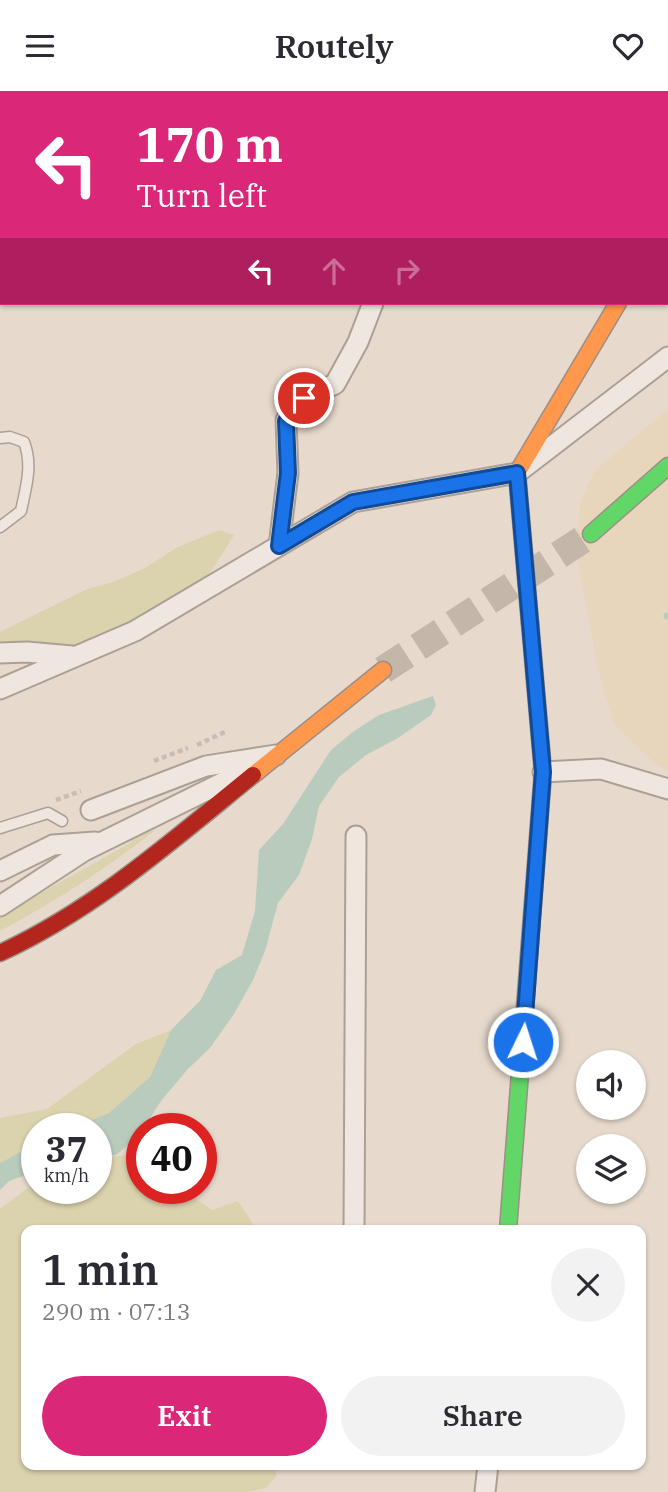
<!DOCTYPE html>
<html lang="en">
<head>
<meta charset="utf-8">
<style>
	:root { --surface:#fff; --page:#f2f2f3; --text:#2b2b33; --muted:#7c7c81; --accent:#db2777 }
	body { margin:0; font-family:"IBM Plex Serif",serif; background:var(--page); color:var(--text); height:100vh; display:flex; flex-direction:column; font-size:26px; white-space:nowrap }
	* { box-sizing:border-box; margin:0 }
	p { font-size:23px; color:var(--muted) }
	.icon { flex:none; width:38px; height:38px; fill:none; stroke:currentColor; stroke-width:2; stroke-linecap:round; stroke-linejoin:round }
	.map { position:relative; flex:1; overflow:hidden }
	.sheet { position:absolute; left:21px; top:1134px; width:625px; height:245px; display:flex; flex-direction:column; background:var(--surface); border-radius:14px; box-shadow:0 2px 5px #0004 }
	.sheet>* { flex:none }
	.banner { position:absolute; left:0px; top:0px; width:668px; height:214px; box-shadow:0 2px 5px #0004; background:#db2777; color:#fff; overflow:hidden }
	.fabs { position:absolute; left:576px; top:959px; display:grid; gap:14px }
	.fabs a { display:grid; place-items:center; width:70px; height:70px; border-radius:50%; background:var(--surface); box-shadow:0 2px 5px #0004; font-size:35px }
	.speed { position:absolute; left:21px; top:1022px; display:flex; gap:14px; font-size:35px; font-weight:700; text-align:center }
	.speed>* { display:grid; place-content:center; width:91px; height:91px; border-radius:50%; background:var(--surface); box-shadow:0 2px 5px #0004; line-height:1 }
	.speed small { font-size:18px; font-weight:400 }
	.speed .limit { border:10px solid #d22; background:#fff; color:#111 }
	.pin { position:absolute; display:grid; place-items:center; width:60px; height:60px; color:#fff; margin:-30px; border:4px solid #fff; border-radius:50%; box-shadow:0 2px 7px #0007 }
	.me { position:absolute; width:77px; margin:-38px; rotate:4deg; stroke-linejoin:round; filter:drop-shadow(0 0 5px #0008) }
	.turn { display:flex; align-items:center; gap:24px; height:147px; padding:0 21px; font-size:32px }
	.turn .icon { width:91px; height:91px; stroke-width:2.5 }
	.turn b { display:block; font-size:49px; line-height:60px }
	.lanes { display:flex; align-items:center; height:66px; padding:0 21px; background:#0003; justify-content:center; gap:35px; direction:ltr }
	.lanes .off { opacity:.35 }
	.round { display:grid; place-items:center; flex:none; width:74px; height:74px; border-radius:37px; background:var(--page) }
	.overview { display:flex; align-items:center; justify-content:space-between; height:119px; padding:0 21px }
	h1 { font-size:42px; font-weight:600; line-height:52px }
	.cta { display:flex; gap:14px; margin-top:auto; padding:14px 21px }
	.cta a { flex:1; height:80px; border-radius:42px; background:var(--accent); color:#fff; font-size:28px; font-weight:600; line-height:80px; text-align:center }
	.cta a+a { background:var(--page); color:var(--text) }
	header { display:flex; justify-content:space-between; align-items:center; height:91px; padding:0 21px; background:var(--surface); font-size:32px; font-weight:600 }
	.map>svg:first-child { display:block }
	.farmland { fill:#e8d6bc }
	.green { fill:#dbd2ae }
	.water { fill:#b9cbbc }
	.lines { fill:none; stroke-linecap:round; stroke-linejoin:round }
	.stream { stroke:#b9cbbc; stroke-width:7 }
	.secondary-tunnel { stroke:#c5b6aa; stroke-width:28; stroke-dasharray:28 14; stroke-linecap:butt }
	.lane-casing { stroke:#ac9f96; stroke-width:13 }
	.street-casing { stroke:#ac9f96; stroke-width:23 }
	.fast-casing { stroke:#9c8f86; stroke-width:19 }
	.slow-casing { stroke:#9c8f86; stroke-width:19 }
	.jam-casing { stroke:#9c8f86; stroke-width:19 }
	.path { stroke:#c7bdb6; stroke-width:4.5; stroke-dasharray:5 3.5; stroke-linecap:butt }
	.lane { stroke:#efe7df; stroke-width:10 }
	.street { stroke:#efe7df; stroke-width:19 }
	.fast { stroke:#63d668; stroke-width:16 }
	.slow { stroke:#ff974d; stroke-width:16 }
	.jam { stroke:#b3261e; stroke-width:16 }
	.route-casing { stroke:#114b97; stroke-width:18 }
	.route { stroke:#1a73e8; stroke-width:12 }
</style>
</head>
<body>
<header><svg class="icon" aria-label="menu" viewBox="0 0 24 24"><path d="M4 6h16M4 12h16M4 18h16"/></svg>Routely<svg class="icon" aria-label="heart" viewBox="0 0 24 24"><path d="M12 20l-8-8c-3-5 5-10 8-4 3-6 11-1 8 4z"/></svg></header>
<div class="map">
<svg width="668" height="1401" viewBox="0 0 668 1401">
	<rect width="100%" height="100%" fill="#e7dacd"/>
	<path class="farmland" d="M 668,318 L 668,680 L 657,675 L 614,633 L 599,583 L 576,462 L 580,412 L 595,379 Z"/>
	<g class="green">
		<path d="M 219,439 L 234,444 L 208,485 L 186,504 L 81,557 L 0,555 L 0,541 L 87,498 L 113,491 L 145,477 L 176,457 Z"/>
		<path d="M 146,736 L 154,740 C 106,778 54,811 0,840 L 0,825 L 132,751 L 130,744 Z"/>
		<path d="M 171,939 L 150,986 L 109,1022 L 70,1038 L 37,1038 L 37,1052 L 0,1072 L 0,1027 L 47,1018 L 136,953 Z"/>
		<path d="M 139,1063 L 142,1065 L 142,1097 L 180,1097 L 212,1119 L 238,1110 L 257,1139 L 26,1139 L 26,1374 L 273,1374 L 277,1384 L 266,1397 L 248,1401 L 0,1401 L 0,1118 L 37,1090 L 37,1097 L 96,1097 L 96,1067 Z"/>
	</g>
	<g class="water">
		<path d="M 433,605 L 436,614 L 431,624 L 398,647 L 366,664 L 339,686 L 319,715 L 312,748 L 299,784 L 278,812 L 265,860 L 253,889 L 234,923 L 210,957 L 187,979 L 161,1010 L 137,1047 L 116,1064 L 96,1065 L 96,1038 L 70,1038 L 109,1022 L 150,986 L 171,939 L 200,910 L 216,879 L 242,864 L 255,820 L 259,759 L 283,733 L 331,659 L 354,640 L 379,624 Z"/>
		<path d="M 37,1052 L 37,1080 L 9,1090 L 0,1099 L 0,1072 Z"/>
	</g>
	<g class="lines">
		<path class="stream" d="M 667,525 L 668,525"/>
		<path class="secondary-tunnel" d="M 383,579 L 591,443"/>
		<g class="lane-casing">
			<g id="lane">
				<path d="M 41,0 L 42,2"/>
				<path d="M 0,118 L 2,116"/>
				<path d="M 0,347 L 10,346 L 24,351 C 33,374 26,396 21,420 L 0,436"/>
				<path d="M 0,737 L 48,722 L 62,730"/>
			</g>
		</g>
		<g class="street-casing">
			<g id="street">
				<path d="M 236,0 L 236,2"/>
				<path d="M 550,0 L 550,2"/>
				<path d="M 667,126 L 668,121"/>
				<path d="M 279,455 L 288,382 L 286,329 L 304,307 L 335,293 L 358,251 L 373,212"/>
				<path d="M 0,562 L 27,561 L 72,565"/>
				<path d="M 0,598 L 135,540 L 353,411 L 517,382 L 668,266"/>
				<path d="M 543,681 L 601,678 L 668,698"/>
				<path d="M 91,719 L 206,675 L 276,664"/>
				<path d="M 0,780 L 53,754 L 95,751"/>
				<path d="M 0,815 L 84,760 L 242,682"/>
				<path d="M 354,1139 L 356,745"/>
				<path d="M 485,1401 L 488,1374"/>
			</g>
		</g>
		<g class="fast-casing">
			<g id="fast">
				<path d="M 591,443 L 668,375"/>
				<path d="M 508,1139 L 543,681 L 530,532"/>
			</g>
		</g>
		<g class="slow-casing">
			<g id="slow">
				<path d="M 530,532 L 517,382 L 618,212"/>
				<path d="M 253,684 L 383,579"/>
			</g>
		</g>
		<g class="jam-casing">
			<path id="jam" d="M 0,862 C 95,818 172,750 253,684"/>
		</g>
		<g class="path">
			<path d="M 197,654 L 227,640"/>
			<path d="M 154,670 L 188,657"/>
			<path d="M 56,709 L 81,700"/>
		</g>
		<use href="#lane" class="lane"/>
		<use href="#street" class="street"/>
		<use href="#fast" class="fast"/>
		<use href="#slow" class="slow"/>
		<use href="#jam" class="jam"/>
	</g>
	<g class="lines">
		<g class="route-casing">
			<path id="route" d="M 304,307 L 286,330 L 288,382 L 279,455 L 353,411 L 517,382 L 543,681 L 523,951"/>
		</g>
		<use href="#route" class="route"/>
	</g>
</svg>
<div class="fabs">
<a><svg class="icon" aria-label="sound" viewBox="0 0 24 24"><path d="M4 9h4l5-4v14l-5-4H4zM17 9q2 3 0 6"/></svg></a>
<a><svg class="icon" aria-label="layers" viewBox="0 0 24 24"><path d="M12 4l9 5-9 5-9-5zM3 14l9 5 9-5"/></svg></a>
</div>
<div class="speed"><div>37<small>km/h</small></div><div class="limit">40</div></div>
<div class="pin" style="left:304px;top:307px;background:#d93025"><svg class="icon" aria-label="arrive" viewBox="0 0 24 24"><path d="M6 21V4h12l-3 4 3 4H6"/></svg></div>
<svg class="me" style="left:523px;top:951px" viewBox="-20 -20 40 40"><circle r="17" fill="#1a73e8" stroke="#fff" stroke-width="3"/><path d="M0-11L8 9 0 5-8 9z" fill="#fff"/></svg>
<div class="banner">
<div class="turn"><svg class="icon" aria-label="left" viewBox="0 0 24 24"><path d="M17 20v-9H6M10 6l-5 5 5 5"/></svg><div><b>170 m</b>Turn left</div></div>
<div class="lanes"><svg class="icon" aria-label="left" viewBox="0 0 24 24"><path d="M17 20v-9H6M10 6l-5 5 5 5"/></svg><svg class="icon off" aria-label="ahead" viewBox="0 0 24 24"><path d="M12 20V5M6 11l6-6 6 6"/></svg><svg class="icon off" aria-label="right" viewBox="0 0 24 24"><path d="M7 20v-9h11M14 6l5 5-5 5"/></svg></div>
</div>
<section class="sheet">
<div class="overview"><div><h1>1 min</h1><p>290 m · 07:13</p></div><a class="round"><svg class="icon" aria-label="close" viewBox="0 0 24 24"><path d="M6 6l12 12M18 6L6 18"/></svg></a></div>
<div class="cta"><a>Exit</a><a>Share</a></div>
</section>
</div>
</body>
</html>
